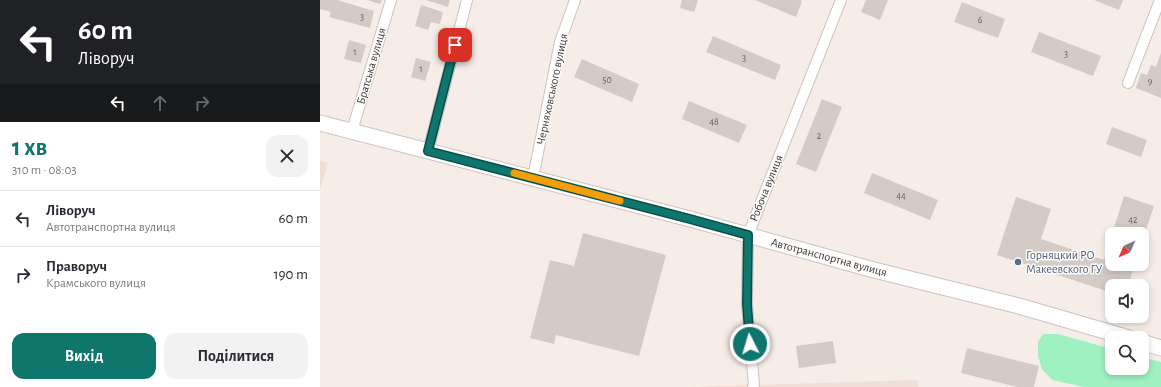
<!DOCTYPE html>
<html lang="uk">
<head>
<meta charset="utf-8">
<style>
	:root { --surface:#fff; --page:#f2f2f3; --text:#2b2b33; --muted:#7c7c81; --line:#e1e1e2; --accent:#0f766e }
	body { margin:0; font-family:"Alegreya Sans",sans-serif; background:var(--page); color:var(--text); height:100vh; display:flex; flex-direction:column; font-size:15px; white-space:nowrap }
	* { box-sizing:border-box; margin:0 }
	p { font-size:13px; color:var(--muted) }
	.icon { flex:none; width:22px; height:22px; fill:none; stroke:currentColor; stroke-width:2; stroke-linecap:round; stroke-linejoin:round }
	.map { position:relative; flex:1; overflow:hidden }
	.details { display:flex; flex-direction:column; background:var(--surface); width:320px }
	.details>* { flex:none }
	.top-card { background:#202124; color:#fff; overflow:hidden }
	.needle { width:26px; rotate:225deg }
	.controls { position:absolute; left:785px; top:227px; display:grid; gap:8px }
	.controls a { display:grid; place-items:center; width:44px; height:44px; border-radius:8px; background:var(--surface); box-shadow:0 2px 6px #0003; font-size:20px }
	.pin { position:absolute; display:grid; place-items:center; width:34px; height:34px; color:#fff; margin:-17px; border-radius:8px; box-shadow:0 2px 6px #0006 }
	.me { position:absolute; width:44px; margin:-22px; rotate:355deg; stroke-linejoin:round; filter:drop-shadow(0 0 3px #0008) }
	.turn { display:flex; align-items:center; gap:14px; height:84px; padding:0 12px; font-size:18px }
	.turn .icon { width:52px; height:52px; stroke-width:2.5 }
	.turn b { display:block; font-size:28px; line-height:34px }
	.lanes { display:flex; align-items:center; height:38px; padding:0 12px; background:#0003; justify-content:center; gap:20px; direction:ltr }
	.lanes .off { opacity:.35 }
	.round { display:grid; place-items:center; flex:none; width:42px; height:42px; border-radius:12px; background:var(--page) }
	.overview { display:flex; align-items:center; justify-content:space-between; height:68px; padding:0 12px }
	h1 { font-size:24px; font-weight:600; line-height:30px; color:var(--accent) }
	.primary-button { display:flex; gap:8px; margin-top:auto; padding:8px 12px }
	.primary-button a { flex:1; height:46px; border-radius:12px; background:var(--accent); color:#fff; font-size:16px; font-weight:600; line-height:46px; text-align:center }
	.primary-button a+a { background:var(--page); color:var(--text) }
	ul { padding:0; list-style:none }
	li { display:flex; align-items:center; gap:12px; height:56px; padding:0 12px; border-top:1px solid var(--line) }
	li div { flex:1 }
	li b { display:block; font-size:15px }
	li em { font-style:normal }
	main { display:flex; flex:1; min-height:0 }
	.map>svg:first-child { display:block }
	.built { fill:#f0dfd6 }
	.green { fill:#a0f1c1 }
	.building { fill:#d5cbc6 }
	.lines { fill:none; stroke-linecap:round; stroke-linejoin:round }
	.street-casing { stroke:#cdc4bf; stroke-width:12 }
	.secondary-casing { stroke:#cdc4bf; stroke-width:17 }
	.street { stroke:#fff; stroke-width:10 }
	.secondary { stroke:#fff; stroke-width:15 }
	.route-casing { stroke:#0a4d48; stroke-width:10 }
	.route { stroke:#0f766e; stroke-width:7 }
	.slow { stroke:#f59e0b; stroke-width:7 }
	.service-dot { fill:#5c6f8a; stroke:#fefcfb; stroke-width:1.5 }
	.labels { text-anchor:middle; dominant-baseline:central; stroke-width:3; stroke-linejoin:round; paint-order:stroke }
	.number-label { font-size:10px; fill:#625d5a }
	.street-label { font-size:12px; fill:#3c3836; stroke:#fefcfb }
	.service-label { font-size:12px; fill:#4e5e75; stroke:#fefcfb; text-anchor:start }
</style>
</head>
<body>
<main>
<section class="details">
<div class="top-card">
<div class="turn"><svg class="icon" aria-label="left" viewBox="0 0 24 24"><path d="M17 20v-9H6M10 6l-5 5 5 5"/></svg><div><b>60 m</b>Ліворуч</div></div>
<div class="lanes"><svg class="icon" aria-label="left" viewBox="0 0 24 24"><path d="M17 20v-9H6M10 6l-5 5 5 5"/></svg><svg class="icon off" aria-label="ahead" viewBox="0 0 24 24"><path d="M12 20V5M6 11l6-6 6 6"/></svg><svg class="icon off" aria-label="right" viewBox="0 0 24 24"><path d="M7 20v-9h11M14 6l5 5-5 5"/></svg></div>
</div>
<div class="overview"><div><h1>1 хв</h1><p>310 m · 08:03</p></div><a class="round"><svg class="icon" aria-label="close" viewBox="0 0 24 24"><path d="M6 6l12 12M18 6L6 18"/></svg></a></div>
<ul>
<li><svg class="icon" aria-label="left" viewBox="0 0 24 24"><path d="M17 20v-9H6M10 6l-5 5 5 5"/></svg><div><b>Ліворуч</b><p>Автотранспортна вулиця</p></div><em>60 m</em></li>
<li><svg class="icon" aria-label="right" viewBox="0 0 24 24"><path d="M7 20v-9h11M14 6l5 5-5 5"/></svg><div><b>Праворуч</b><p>Крамського вулиця</p></div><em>190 m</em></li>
</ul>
<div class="primary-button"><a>Вихід</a><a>Поділитися</a></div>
</section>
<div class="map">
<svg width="841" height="387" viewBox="0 0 841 387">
	<rect width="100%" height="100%" fill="#f7ede8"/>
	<g class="built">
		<path d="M 0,161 L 8,163 L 0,190 Z"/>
		<path d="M 598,380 L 598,387 L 369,387 Z"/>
	</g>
	<path class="green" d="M 723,334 L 738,334 L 792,349 L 792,368 L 822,368 L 822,357 L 841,362 L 841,387 L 764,387 L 732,380 L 722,369 L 718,356 L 718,342 Z"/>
	<g class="building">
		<path d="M 0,0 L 17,0 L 54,11 L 50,28 L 9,17 L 11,12 L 0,9 Z"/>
		<path d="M 47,0 L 62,0 L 60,4 Z"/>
		<path d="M 106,0 L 130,0 L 128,7 Z"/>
		<path d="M 362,0 L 378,0 L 374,12 L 360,8 Z"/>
		<path d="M 435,0 L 480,0 L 482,1 L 476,17 Z"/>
		<path d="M 546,0 L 568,0 L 560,20 L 541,12 Z"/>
		<path d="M 774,0 L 803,0 L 799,10 Z"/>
		<path d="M 642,2 L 685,19 L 678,38 L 634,22 Z"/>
		<path d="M 101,5 L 123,12 L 120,24 L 111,22 L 108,30 L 95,26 Z"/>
		<path d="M 719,32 L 781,56 L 773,76 L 711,52 Z"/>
		<path d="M 393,36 L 461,65 L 455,80 L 386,52 Z"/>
		<path d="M 29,40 L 46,45 L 41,63 L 24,59 Z"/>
		<path d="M 841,53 L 841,98 L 816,88 L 821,73 L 827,75 L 831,65 L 836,67 Z"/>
		<path d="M 96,58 L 111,62 L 105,81 L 91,77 Z"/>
		<path d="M 262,59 L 319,84 L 312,102 L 254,77 Z"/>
		<path d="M 502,99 L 522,107 L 496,172 L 476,164 Z"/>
		<path d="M 369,101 L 427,125 L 419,143 L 362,119 Z"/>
		<path d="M 792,127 L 827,140 L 821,157 L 786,144 Z"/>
		<path d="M 552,173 L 618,200 L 610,220 L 544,193 Z"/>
		<path d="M 804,196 L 834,206 L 822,242 L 822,234 L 792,234 Z"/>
		<path d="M 696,197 L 731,209 L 721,239 L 784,260 L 792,235 L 792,264 L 815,264 L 808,286 L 792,286 L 792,293 L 677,255 Z"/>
		<path d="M 263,233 L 346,255 L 319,356 L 236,335 L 234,344 L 210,338 L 230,260 L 254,266 Z"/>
		<path d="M 513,341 L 516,363 L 479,368 L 476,346 Z"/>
		<path d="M 647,348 L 719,366 L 714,387 L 697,387 L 641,373 Z"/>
	</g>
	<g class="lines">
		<g class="street-casing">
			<g id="street">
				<path d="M 808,83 L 840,0"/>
				<path d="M 32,131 L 71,0"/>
				<path d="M 108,151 L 147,0"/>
				<path d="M 213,178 L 240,42 L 255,0"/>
				<path d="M 433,387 L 434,385 L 427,304 L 428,235 L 521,0"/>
			</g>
		</g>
		<g class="secondary-casing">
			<g id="secondary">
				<path d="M 0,123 L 370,219 L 554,270 L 699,306 L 809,338"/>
				<path d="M 822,342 L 841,348"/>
			</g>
		</g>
		<use href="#street" class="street"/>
		<use href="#secondary" class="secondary"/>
	</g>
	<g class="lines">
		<g class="route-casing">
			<path id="route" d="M 135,45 L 108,151 L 370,219 L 428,235 L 427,304 L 430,344"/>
		</g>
		<use href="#route" class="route"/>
		<path class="slow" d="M 194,173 L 300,201"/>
	</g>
	<circle class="service-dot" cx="698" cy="262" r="4"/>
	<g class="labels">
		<g class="number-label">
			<text x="42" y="17">3</text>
			<text x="660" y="20">6</text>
			<text x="35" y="52">1</text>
			<text x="746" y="54">3</text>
			<text x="424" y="58">3</text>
			<text x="101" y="69">1</text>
			<text x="287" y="80">50</text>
			<text x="830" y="81">9</text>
			<text x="394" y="122">48</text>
			<text x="499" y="136">2</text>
			<text x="581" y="196">44</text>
			<text x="813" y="220">42</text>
		</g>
		<g class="street-label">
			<text transform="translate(51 66) rotate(-74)">Братська вулиця</text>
			<text transform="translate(232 89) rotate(-78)">Черняховського вулиця</text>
			<text transform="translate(446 188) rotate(-68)">Робоча вулиця</text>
			<text transform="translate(509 257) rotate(15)">Автотранспортна вулиця</text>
		</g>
		<g class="service-label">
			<text x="706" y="255">Горняцкий РО<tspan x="706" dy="14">Макеевского ГУ</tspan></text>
		</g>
	</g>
</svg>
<div class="controls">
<a><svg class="needle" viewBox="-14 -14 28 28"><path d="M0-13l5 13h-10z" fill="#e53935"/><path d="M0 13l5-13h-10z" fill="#7c7c81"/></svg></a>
<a><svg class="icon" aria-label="sound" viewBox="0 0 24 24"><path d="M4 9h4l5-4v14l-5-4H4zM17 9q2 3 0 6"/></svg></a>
<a><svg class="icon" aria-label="search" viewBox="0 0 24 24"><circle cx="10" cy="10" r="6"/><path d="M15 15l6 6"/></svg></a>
</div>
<div class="pin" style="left:135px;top:45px;background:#d93025"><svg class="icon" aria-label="arrive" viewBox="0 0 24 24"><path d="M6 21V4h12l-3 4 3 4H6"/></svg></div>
<svg class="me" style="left:430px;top:344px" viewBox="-20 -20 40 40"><circle r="17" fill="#0f766e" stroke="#fff" stroke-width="3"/><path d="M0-11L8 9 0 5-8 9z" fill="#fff"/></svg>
</div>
</main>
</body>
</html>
